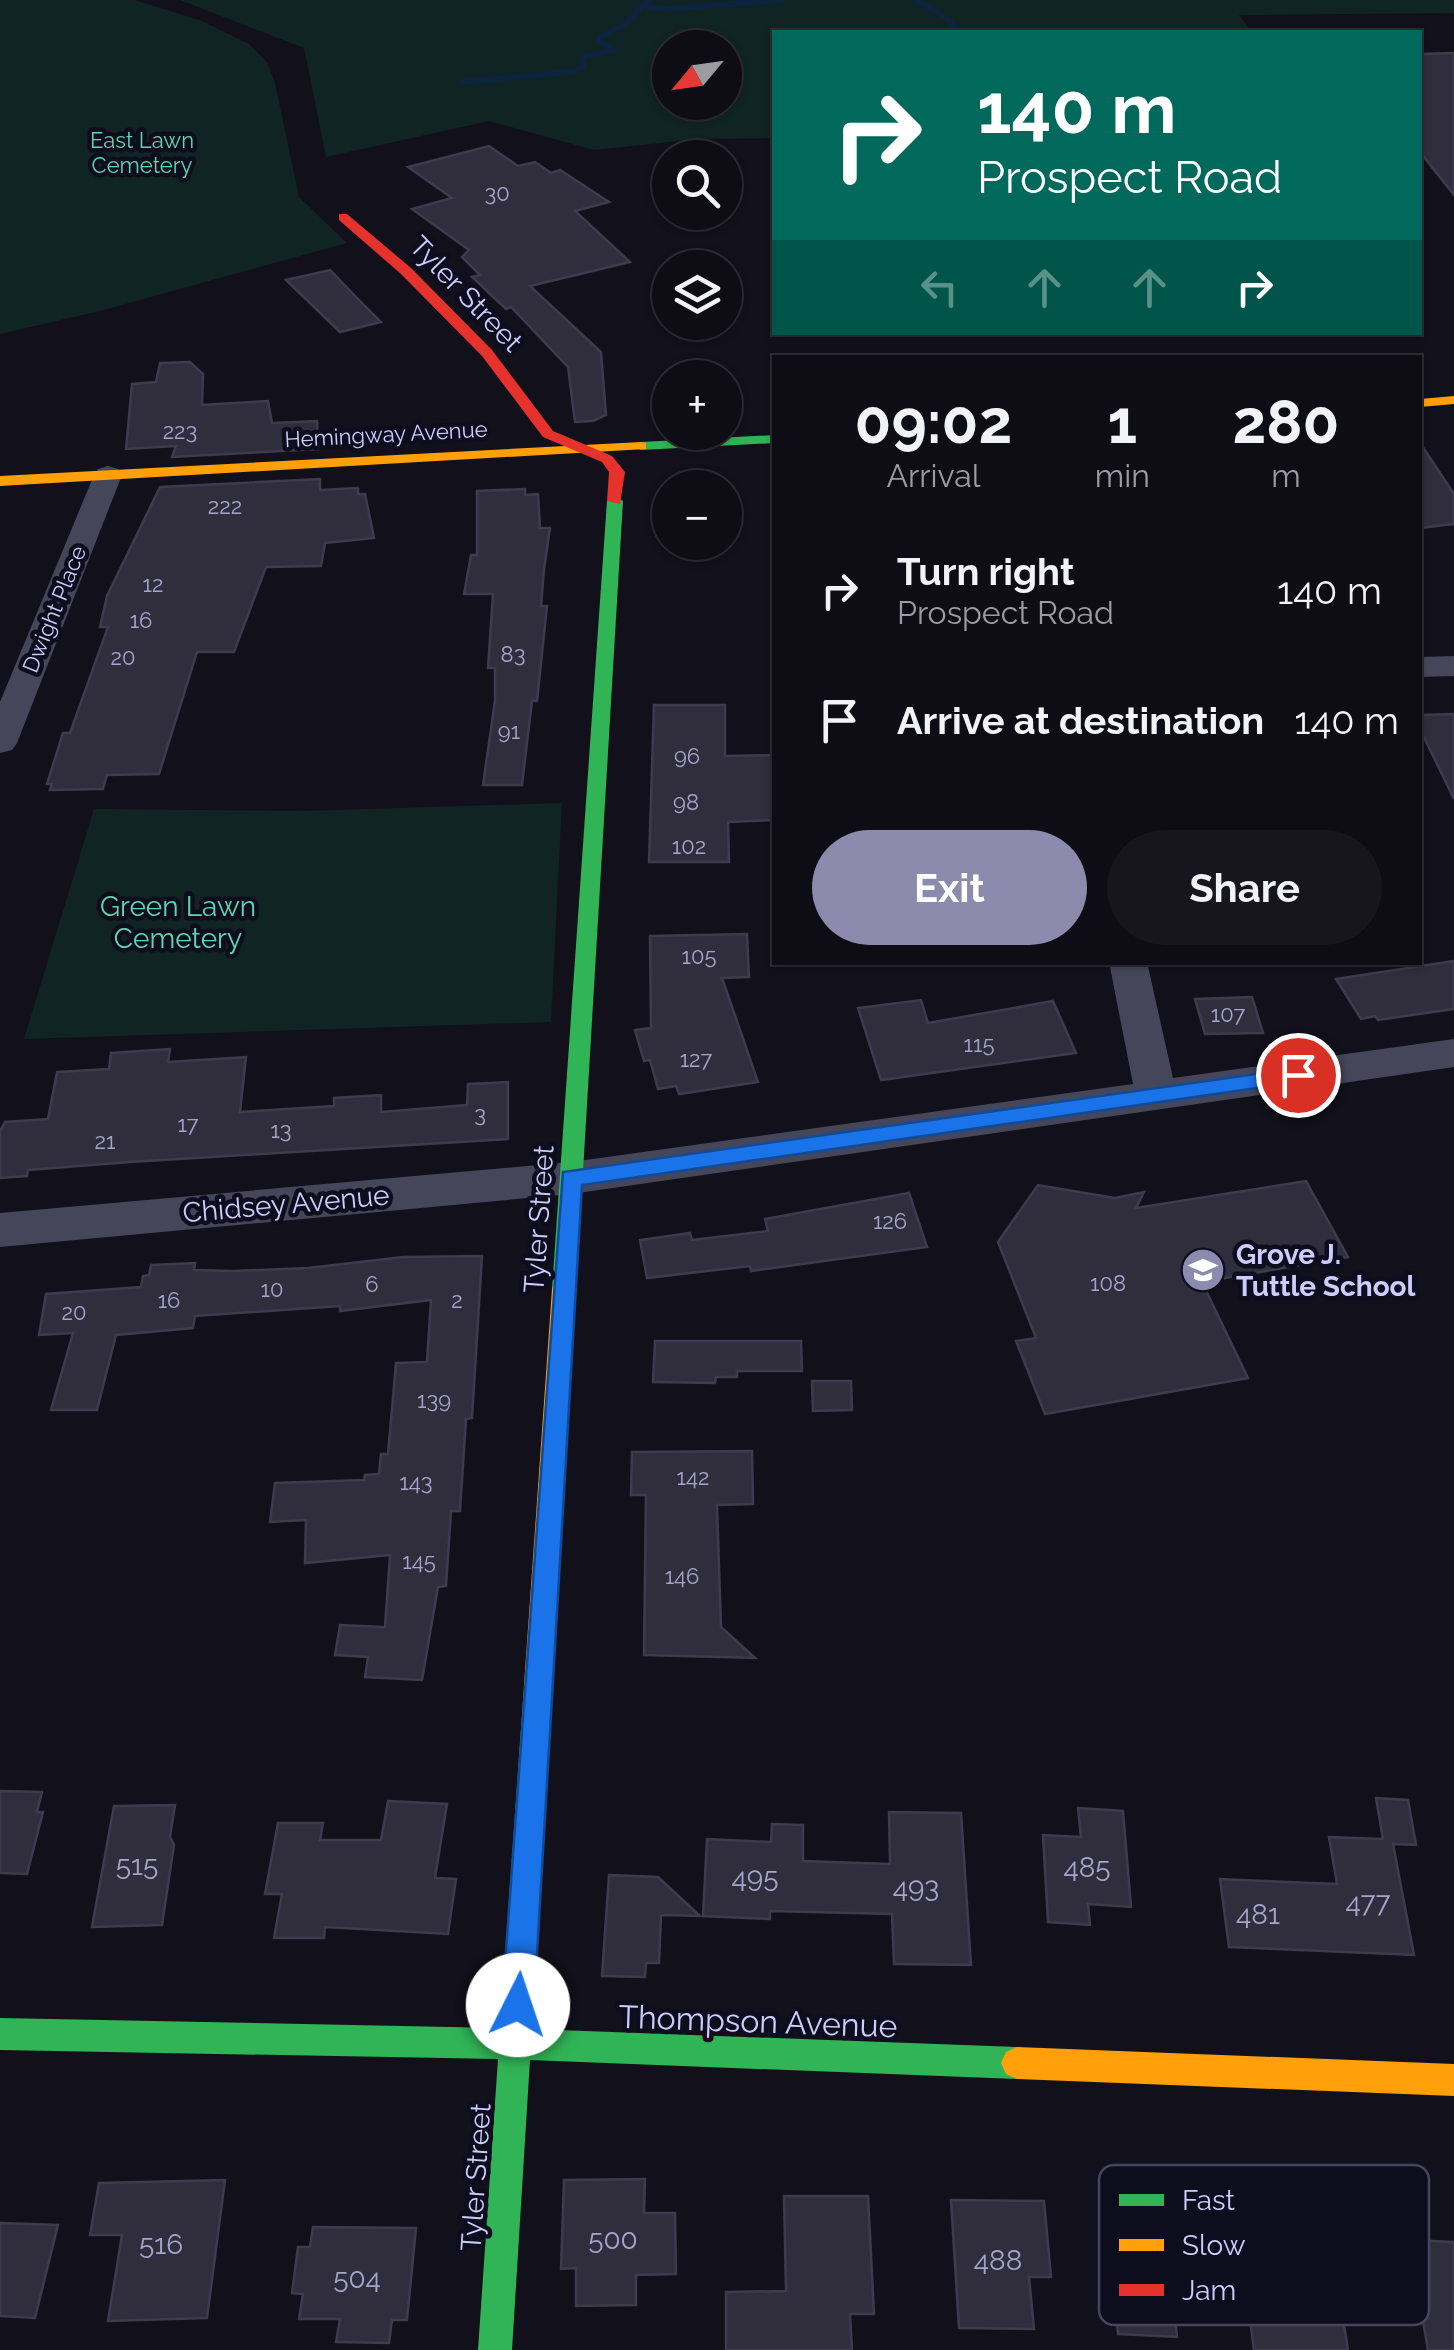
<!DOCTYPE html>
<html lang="en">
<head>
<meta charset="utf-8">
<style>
	:root { --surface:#0e0c14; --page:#17151d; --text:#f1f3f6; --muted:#9b9ba0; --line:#2e2c34; --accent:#8c8aad }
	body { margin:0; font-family:Raleway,sans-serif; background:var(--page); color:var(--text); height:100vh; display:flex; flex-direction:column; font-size:38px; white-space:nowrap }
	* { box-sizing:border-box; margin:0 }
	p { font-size:32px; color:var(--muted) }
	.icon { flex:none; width:55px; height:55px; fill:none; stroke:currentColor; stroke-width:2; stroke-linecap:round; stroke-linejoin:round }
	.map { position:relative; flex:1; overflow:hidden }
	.panel { position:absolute; left:772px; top:355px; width:650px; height:610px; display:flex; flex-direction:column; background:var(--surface); border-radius:0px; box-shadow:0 2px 8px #0004,0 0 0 2px var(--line) }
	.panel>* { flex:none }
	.hud { position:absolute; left:772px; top:30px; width:650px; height:305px; border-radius:0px; box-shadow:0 2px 8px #0004,0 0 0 2px var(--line); background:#00695c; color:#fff; overflow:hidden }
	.needle { width:65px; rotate:241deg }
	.tools { position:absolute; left:652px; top:30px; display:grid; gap:20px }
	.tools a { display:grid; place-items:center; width:90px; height:90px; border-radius:50%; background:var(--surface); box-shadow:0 2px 8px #0004,0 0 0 2px var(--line); font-size:50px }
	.pin { position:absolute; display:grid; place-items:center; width:85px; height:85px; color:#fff; margin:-42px; border:5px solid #fff; border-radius:50%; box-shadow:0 2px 10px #0007 }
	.me { position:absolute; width:110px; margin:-55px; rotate:4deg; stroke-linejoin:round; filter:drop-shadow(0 0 8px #0008) }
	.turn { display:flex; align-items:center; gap:35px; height:210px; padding:0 40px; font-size:45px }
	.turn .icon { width:130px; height:130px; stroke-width:2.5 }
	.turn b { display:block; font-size:70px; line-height:85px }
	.lanes { display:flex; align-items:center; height:95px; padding:0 40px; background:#0003; justify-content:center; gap:50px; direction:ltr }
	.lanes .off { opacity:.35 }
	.eta { display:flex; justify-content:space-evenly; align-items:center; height:170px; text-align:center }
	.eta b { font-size:60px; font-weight:700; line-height:70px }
	.button { display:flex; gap:20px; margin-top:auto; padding:20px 40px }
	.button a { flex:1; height:115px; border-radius:60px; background:var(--accent); color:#fff; font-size:40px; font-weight:700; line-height:115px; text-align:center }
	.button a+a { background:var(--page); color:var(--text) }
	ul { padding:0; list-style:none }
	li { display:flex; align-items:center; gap:30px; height:130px; padding:0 40px }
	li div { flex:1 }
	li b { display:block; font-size:38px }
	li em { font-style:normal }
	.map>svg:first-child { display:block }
	.green { fill:#102423; fill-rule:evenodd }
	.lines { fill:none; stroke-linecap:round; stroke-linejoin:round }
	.stream { stroke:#0e233d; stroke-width:6 }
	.building { fill:#302e3c; stroke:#3d3b4d; stroke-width:2.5 }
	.street { fill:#46465a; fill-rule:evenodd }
	.fast { fill:#30b455; fill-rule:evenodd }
	.slow { fill:#ff9f0a; fill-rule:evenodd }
	.jam { fill:#e5322d; fill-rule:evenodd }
	.route { fill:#1a73e8; stroke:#114b97; stroke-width:2.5 }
	.labels { text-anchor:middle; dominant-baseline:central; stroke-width:9; stroke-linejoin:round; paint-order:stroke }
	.far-park-label { font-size:22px; fill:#5dd7ae; stroke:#0e0d1d }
	.number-label { font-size:22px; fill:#a6a4cc }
	.far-street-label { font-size:22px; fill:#cdccfc; stroke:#0e0d1d }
	.street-label { font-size:28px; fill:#cdccfc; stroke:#0e0d1d }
	.park-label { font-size:28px; fill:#5dd7ae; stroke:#0e0d1d }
	.poi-label { font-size:28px; font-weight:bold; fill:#cdccfc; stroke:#0e0d1d; text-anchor:start }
	.near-number-label { font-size:28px; fill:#a6a4cc }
	.near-street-label { font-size:32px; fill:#cdccfc; stroke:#0e0d1d }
	.key { fill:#0e0d1d; stroke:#474660; stroke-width:2.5 }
	.key-label { font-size:28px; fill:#cdccfc }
</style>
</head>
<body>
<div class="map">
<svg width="1454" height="2350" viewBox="0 0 1454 2350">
	<rect width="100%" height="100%" fill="#12101a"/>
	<g class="green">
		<path d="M 0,0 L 135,0 L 202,21 L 249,44 L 267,62 L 275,83 L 299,197 L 347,243 L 100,311 L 0,334 Z"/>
		<path d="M 180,0 L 1454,0 L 1454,13 L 1239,15 L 1252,32 L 775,32 L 775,138 L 699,139 L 594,150 L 489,121 L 326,157 L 304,48 ZM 670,48 L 725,48 L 725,102 L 670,102 Z"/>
		<path d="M 562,803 L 551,1022 L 24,1039 L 94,809 L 303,811 Z"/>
	</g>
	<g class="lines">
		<g class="stream">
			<path d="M 916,0 L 945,17 L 960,32"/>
			<path d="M 645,6 L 665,9 L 782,0"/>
			<path d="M 462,82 L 572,72 L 583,67 L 583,57 L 614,50 L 599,41 L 600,37 L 624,25 L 649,0"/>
		</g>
	</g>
	<g class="building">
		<path d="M 1454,53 L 1454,195 L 1420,152 L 1420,54 Z"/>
		<path d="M 489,146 L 518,166 L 535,162 L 551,173 L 560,170 L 609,202 L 575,211 L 630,262 L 530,286 L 601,352 L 606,415 L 593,421 L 575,422 L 568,367 L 511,307 L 506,309 L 472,277 L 480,275 L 462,257 L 469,250 L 412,209 L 452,198 L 408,167 Z"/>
		<path d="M 330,270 L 362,303 L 381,322 L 340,332 L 286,280 Z"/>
		<path d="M 190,362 L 203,374 L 202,405 L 268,401 L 272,423 L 317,421 L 318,449 L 172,457 L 176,446 L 126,449 L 132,384 L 156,382 L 160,363 Z"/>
		<path d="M 1420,443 L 1454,494 L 1454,524 L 1420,528 Z"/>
		<path d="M 320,479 L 320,490 L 358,488 L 358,494 L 365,494 L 374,538 L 325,543 L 321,566 L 266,567 L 234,652 L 197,652 L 159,774 L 107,775 L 103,789 L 50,790 L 52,784 L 47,784 L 63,733 L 70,733 L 108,627 L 100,627 L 107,596 L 160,487 Z"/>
		<path d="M 525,489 L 525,495 L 538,494 L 540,528 L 550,528 L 544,569 L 541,606 L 547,606 L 537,701 L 532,701 L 522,785 L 483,785 L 495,701 L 495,668 L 488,668 L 493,594 L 464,594 L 471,555 L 477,555 L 477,491 Z"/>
		<path d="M 654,705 L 725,705 L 725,756 L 775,755 L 775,820 L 728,822 L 729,862 L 649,862 Z"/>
		<path d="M 1454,714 L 1454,799 L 1420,729 L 1420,715 Z"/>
		<path d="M 747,934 L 749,977 L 722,978 L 758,1082 L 679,1094 L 676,1086 L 658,1089 L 650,1060 L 644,1061 L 635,1030 L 651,1028 L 650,936 Z"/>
		<path d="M 1454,961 L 1454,1009 L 1378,1020 L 1375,1016 L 1361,1019 L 1336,979 Z"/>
		<path d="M 1252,997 L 1263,1033 L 1205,1034 L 1195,999 Z"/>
		<path d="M 921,1000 L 928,1023 L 1053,1001 L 1076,1053 L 881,1080 L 858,1008 Z"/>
		<path d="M 170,1049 L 168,1062 L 246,1057 L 240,1112 L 334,1106 L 334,1098 L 381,1095 L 381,1112 L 467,1105 L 468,1084 L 508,1082 L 508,1139 L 130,1162 L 28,1170 L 27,1176 L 0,1178 L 0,1131 L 5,1122 L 48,1119 L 57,1072 L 109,1069 L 111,1053 Z"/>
		<path d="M 1306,1181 L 1348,1257 L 1202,1282 L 1248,1378 L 1045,1414 L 1016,1341 L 1036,1338 L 998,1242 L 1038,1185 L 1115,1198 L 1144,1192 L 1136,1208 Z"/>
		<path d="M 909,1193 L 927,1247 L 751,1271 L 750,1266 L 647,1278 L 640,1240 L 690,1233 L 692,1240 L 768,1231 L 765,1219 Z"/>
		<path d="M 482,1256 L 472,1418 L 466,1419 L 460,1511 L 451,1511 L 446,1586 L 438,1587 L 422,1680 L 365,1677 L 368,1657 L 335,1655 L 340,1625 L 385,1627 L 390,1555 L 305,1563 L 306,1520 L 270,1522 L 275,1483 L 364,1480 L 365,1475 L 379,1474 L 381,1454 L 388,1454 L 396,1363 L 427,1362 L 431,1300 L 340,1311 L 340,1306 L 195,1316 L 193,1328 L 116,1335 L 97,1410 L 51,1410 L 73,1333 L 39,1335 L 46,1294 L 141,1287 L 143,1276 L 149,1275 L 151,1265 L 195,1263 L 194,1270 L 234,1271 L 308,1268 L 403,1257 Z"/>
		<path d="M 655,1341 L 801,1341 L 802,1371 L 737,1371 L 737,1377 L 716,1377 L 715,1383 L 653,1382 Z"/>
		<path d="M 812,1381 L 851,1381 L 852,1410 L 813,1411 Z"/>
		<path d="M 752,1451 L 753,1504 L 717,1505 L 721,1627 L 755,1658 L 644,1655 L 646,1495 L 631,1495 L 632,1452 Z"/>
		<path d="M 0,1791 L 42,1792 L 37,1812 L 43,1812 L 27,1874 L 0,1873 Z"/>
		<path d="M 1376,1798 L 1408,1800 L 1416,1845 L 1393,1844 L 1414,1955 L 1229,1947 L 1220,1879 L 1337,1884 L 1329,1837 L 1383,1839 Z"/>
		<path d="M 388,1801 L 447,1804 L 435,1878 L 456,1879 L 448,1934 L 325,1927 L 324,1938 L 274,1938 L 282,1894 L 265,1894 L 278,1823 L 323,1823 L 320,1840 L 381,1840 Z"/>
		<path d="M 175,1805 L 170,1837 L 174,1845 L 162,1925 L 92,1927 L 114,1806 Z"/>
		<path d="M 1078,1808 L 1123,1811 L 1131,1907 L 1088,1904 L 1090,1925 L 1048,1922 L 1043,1835 L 1081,1837 Z"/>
		<path d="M 889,1812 L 961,1813 L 971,1965 L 894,1964 L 892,1914 L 770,1911 L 770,1919 L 703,1916 L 707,1839 L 771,1842 L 772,1824 L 803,1825 L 803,1861 L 890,1864 Z"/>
		<path d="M 609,1875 L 658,1877 L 700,1916 L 661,1915 L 659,1963 L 646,1963 L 645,1977 L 602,1976 Z"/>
		<path d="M 645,2179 L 644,2213 L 675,2213 L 676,2274 L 636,2275 L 636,2305 L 576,2306 L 576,2268 L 561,2269 L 564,2180 Z"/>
		<path d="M 225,2180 L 207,2318 L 108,2321 L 122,2235 L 90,2235 L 99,2183 Z"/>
		<path d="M 784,2196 L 868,2196 L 874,2314 L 850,2314 L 852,2350 L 726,2350 L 726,2292 L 786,2291 Z"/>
		<path d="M 951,2200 L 1044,2201 L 1051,2277 L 1029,2277 L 1034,2329 L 959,2328 Z"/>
		<path d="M 1108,2207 L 1164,2209 L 1177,2337 L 1118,2334 Z"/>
		<path d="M 1236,2213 L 1327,2217 L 1348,2350 L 1254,2350 Z"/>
		<path d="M 0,2223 L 58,2225 L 35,2318 L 0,2316 Z"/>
		<path d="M 313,2227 L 416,2228 L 407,2320 L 392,2320 L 389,2343 L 336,2342 L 340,2319 L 299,2319 L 303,2294 L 292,2293 L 298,2247 L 310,2247 Z"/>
		<path d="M 1409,2240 L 1454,2242 L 1454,2350 L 1428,2350 Z"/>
	</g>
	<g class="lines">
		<g class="street">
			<path d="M 108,466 L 118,469 L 122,475 L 17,743 L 12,750 L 0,753 L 0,702 L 94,475 L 98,469 Z"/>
			<path d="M 1454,656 L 1454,676 L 1420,677 L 1420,657 Z"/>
			<path d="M 1109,962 L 1147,962 L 1173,1078 L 1454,1039 L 1454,1067 L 571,1194 L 0,1247 L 0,1213 L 571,1162 L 1133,1084 Z"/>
		</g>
		<g class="fast">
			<path d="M 775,435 L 775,443 L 641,450 L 634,446 L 641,442 Z"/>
			<path d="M 615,496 L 623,501 L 576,1289 L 572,1296 L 556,1296 L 552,1289 L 607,501 Z"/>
			<path d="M 538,1672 L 548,1676 L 552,1685 L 531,2029 L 1017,2047 L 1028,2052 L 1033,2063 L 1028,2074 L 1017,2079 L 530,2060 L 512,2350 L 478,2350 L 498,2059 L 0,2050 L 0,2018 L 500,2028 L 524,1685 L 528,1676 Z"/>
		</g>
		<g class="slow">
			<path d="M 1454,396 L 1454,404 L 1420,407 L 1420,399 Z"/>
			<path d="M 641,442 L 646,443 L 646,449 L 0,486 L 0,476 Z"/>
			<path d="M 564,1280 L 572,1282 L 576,1289 L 552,1685 L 548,1694 L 538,1698 L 528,1694 L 524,1685 L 552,1289 L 556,1282 Z"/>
			<path d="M 1017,2047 L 1454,2064 L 1454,2096 L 1017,2079 L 1006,2074 L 1001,2063 L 1006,2052 Z"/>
		</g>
		<path class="jam" d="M 339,214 L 347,214 L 411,268 L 492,350 L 553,431 L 612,456 L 625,472 L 620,504 L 607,501 L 609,472 L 602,462 L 543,437 L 482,356 L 401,274 L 339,220 Z"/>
	</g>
	<path class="route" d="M 1298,1068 L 1306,1070 L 1309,1075 L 1306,1081 L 582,1185 L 534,2005 L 529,2016 L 518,2021 L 507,2016 L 502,2005 L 563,1172 Z"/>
	<defs>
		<g id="school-disc" transform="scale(2.25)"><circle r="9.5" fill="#8c8aad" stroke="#0e0d1d"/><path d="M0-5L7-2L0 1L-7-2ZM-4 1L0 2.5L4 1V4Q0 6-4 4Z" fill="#fff"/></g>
	</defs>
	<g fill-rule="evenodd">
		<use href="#school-disc" x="1203" y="1270"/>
	</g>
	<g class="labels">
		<g class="far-park-label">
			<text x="142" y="140">East Lawn<tspan x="142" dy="25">Cemetery</tspan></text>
		</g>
		<g class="number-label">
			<text x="497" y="193">30</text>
			<text x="180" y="431">223</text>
			<text x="225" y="506">222</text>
			<text x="153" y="584">12</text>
			<text x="141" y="620">16</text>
			<text x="513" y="654">83</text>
			<text x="123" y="657">20</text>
			<text x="509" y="731">91</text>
			<text x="687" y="756">96</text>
			<text x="686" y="802">98</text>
			<text x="689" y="846">102</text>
			<text x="699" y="956">105</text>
			<text x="1228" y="1014">107</text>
			<text x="979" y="1044">115</text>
			<text x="696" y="1059">127</text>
			<text x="480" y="1114">3</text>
			<text x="188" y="1124">17</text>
			<text x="281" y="1130">13</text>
			<text x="105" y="1141">21</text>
			<text x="890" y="1221">126</text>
			<text x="1108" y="1283">108</text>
			<text x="372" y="1284">6</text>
			<text x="272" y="1289">10</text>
			<text x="169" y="1300">16</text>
			<text x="457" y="1300">2</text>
			<text x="74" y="1312">20</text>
			<text x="434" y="1400">139</text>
			<text x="693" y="1477">142</text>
			<text x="416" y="1482">143</text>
			<text x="419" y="1561">145</text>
			<text x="682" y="1576">146</text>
		</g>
		<g class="far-street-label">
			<text transform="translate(386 434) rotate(-3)">Hemingway Avenue</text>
			<text transform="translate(54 609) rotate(-68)">Dwight Place</text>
		</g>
		<g class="street-label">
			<text transform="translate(466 294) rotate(46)">Tyler Street</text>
			<text transform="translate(286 1204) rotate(-5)">Chidsey Avenue</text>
			<text transform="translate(539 1219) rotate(-86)">Tyler Street</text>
			<text transform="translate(476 2177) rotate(-86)">Tyler Street</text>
		</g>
		<g class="park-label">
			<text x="178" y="906">Green Lawn<tspan x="178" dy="32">Cemetery</tspan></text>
		</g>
		<g class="poi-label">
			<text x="1236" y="1254">Grove J.<tspan x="1236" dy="32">Tuttle School</tspan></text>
		</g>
		<g class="near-number-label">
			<text x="137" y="1865">515</text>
			<text x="1087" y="1867">485</text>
			<text x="755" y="1877">495</text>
			<text x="916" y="1887">493</text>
			<text x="1368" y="1902">477</text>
			<text x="1258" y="1914">481</text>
			<text x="613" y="2239">500</text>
			<text x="161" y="2244">516</text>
			<text x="998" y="2260">488</text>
			<text x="357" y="2278">504</text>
		</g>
		<g class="near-street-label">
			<text transform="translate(758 2021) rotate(2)">Thompson Avenue</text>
		</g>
	</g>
	<rect x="1099" y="2165" width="330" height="160" rx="15" class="key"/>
	<rect x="1119" y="2194" width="45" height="12" fill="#30b455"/>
	<rect x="1119" y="2239" width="45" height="12" fill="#ff9f0a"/>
	<rect x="1119" y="2284" width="45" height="12" fill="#e5322d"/>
	<g class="key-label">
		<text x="1182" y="2210">Fast</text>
		<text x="1182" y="2255">Slow</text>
		<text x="1182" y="2300">Jam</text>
	</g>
</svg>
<div class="tools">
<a><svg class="needle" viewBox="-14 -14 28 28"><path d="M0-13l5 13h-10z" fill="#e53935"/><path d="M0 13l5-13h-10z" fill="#9b9ba0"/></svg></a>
<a><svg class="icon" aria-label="search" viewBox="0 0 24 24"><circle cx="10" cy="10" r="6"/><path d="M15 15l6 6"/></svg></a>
<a><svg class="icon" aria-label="layers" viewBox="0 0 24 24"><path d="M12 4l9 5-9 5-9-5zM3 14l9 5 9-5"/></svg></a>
<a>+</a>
<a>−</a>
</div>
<div class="pin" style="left:1298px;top:1075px;background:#d93025"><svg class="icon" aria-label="arrive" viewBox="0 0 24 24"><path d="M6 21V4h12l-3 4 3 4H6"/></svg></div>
<svg class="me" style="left:518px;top:2005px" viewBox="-20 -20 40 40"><circle r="19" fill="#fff"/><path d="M0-13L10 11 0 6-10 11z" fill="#1a73e8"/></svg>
<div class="hud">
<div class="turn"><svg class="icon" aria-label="right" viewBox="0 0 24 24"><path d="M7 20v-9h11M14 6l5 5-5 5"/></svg><div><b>140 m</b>Prospect Road</div></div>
<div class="lanes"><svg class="icon off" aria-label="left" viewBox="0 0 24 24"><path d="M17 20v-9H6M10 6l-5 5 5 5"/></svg><svg class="icon off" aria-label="ahead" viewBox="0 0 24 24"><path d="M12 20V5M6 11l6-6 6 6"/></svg><svg class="icon off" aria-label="ahead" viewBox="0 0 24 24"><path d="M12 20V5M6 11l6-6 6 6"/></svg><svg class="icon" aria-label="right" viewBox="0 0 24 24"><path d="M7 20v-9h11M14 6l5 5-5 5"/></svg></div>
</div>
<section class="panel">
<div class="eta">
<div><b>09:02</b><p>Arrival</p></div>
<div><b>1</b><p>min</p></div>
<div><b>280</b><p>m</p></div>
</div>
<ul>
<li><svg class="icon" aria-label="right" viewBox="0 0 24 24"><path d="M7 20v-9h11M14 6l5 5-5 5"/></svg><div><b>Turn right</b><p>Prospect Road</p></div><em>140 m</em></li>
<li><svg class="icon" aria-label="arrive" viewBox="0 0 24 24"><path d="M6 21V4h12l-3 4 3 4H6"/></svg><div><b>Arrive at destination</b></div><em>140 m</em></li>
</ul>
<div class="button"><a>Exit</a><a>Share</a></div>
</section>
</div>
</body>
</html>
